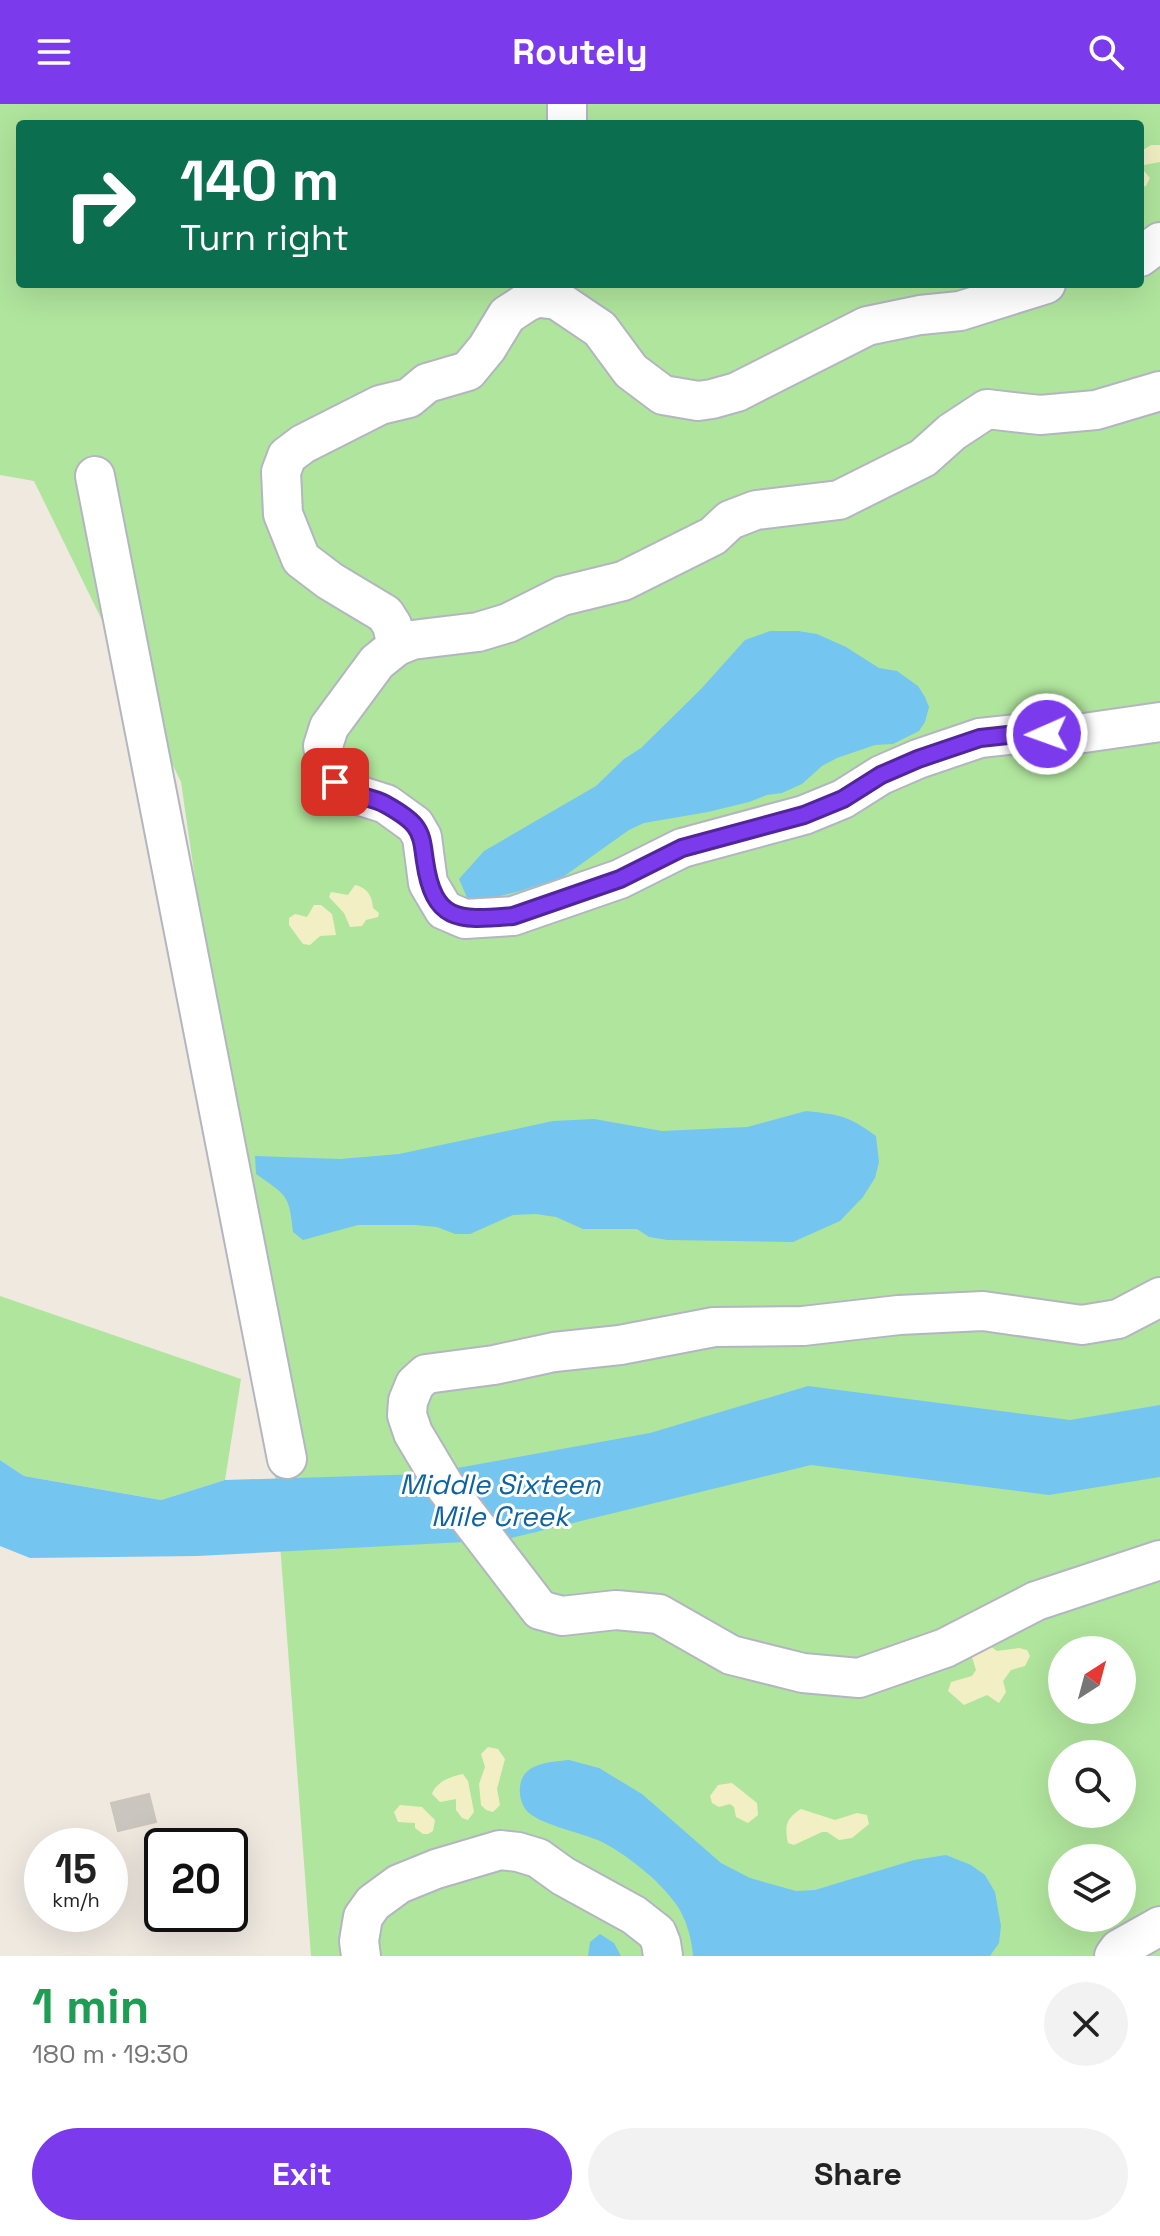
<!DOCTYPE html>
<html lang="en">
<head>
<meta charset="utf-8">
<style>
	:root { --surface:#fff; --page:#f2f2f2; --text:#222; --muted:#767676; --accent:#7c3aed }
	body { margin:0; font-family:"Space Grotesk",sans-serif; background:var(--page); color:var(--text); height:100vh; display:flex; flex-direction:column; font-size:30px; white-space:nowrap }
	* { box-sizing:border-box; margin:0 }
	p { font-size:26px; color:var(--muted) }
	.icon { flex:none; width:44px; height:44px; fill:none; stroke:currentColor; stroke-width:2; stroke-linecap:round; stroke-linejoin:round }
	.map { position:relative; height:1852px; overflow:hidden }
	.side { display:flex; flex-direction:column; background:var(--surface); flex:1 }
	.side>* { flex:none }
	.hud { position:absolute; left:16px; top:16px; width:1128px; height:168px; border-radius:8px; box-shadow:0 8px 32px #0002; background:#0b6e4f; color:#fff; overflow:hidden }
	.needle { width:52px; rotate:36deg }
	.controls { position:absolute; left:1048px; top:1532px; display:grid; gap:16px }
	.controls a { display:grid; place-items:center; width:88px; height:88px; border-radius:50%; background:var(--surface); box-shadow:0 8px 32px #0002; font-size:40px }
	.speed { position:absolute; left:24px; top:1724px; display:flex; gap:16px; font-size:40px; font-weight:700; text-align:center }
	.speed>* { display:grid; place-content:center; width:104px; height:104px; border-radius:50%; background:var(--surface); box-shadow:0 8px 32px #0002; line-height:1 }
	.speed small { font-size:20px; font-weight:400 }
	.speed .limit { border:4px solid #111; border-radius:12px; background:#fff; color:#111 }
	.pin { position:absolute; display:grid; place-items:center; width:68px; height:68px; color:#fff; margin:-34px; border-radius:16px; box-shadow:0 4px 12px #0006 }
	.me { position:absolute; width:88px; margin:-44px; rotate:268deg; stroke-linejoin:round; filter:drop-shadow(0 0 6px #0008) }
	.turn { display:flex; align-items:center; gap:28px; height:168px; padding:0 32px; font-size:36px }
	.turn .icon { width:104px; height:104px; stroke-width:2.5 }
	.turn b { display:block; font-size:56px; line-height:68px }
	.round { display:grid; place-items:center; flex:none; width:84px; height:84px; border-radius:42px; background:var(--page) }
	.summary { display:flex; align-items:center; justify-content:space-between; height:136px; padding:0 32px }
	h1 { font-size:48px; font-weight:700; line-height:60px; color:#1e9e55 }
	.button { display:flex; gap:16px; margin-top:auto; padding:16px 32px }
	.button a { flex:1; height:92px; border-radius:48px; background:var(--accent); color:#fff; font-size:32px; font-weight:700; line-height:92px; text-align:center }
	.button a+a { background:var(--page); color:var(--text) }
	header { display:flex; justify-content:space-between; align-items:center; height:104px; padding:0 32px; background:var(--accent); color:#fff; font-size:36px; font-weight:700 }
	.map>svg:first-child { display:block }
	.green { fill:#b0e59d; fill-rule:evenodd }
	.sand { fill:#f3efc4 }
	.water { fill:#74c6f0 }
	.building { fill:#cac6bf; stroke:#cac6b9; stroke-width:2 }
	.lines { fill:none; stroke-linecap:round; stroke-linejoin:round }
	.minor-casing { stroke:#b3b5c1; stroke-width:42 }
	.minor { stroke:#fff; stroke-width:38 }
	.route-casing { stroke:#51269a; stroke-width:20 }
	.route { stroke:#7c3aed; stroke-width:14 }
	.labels { text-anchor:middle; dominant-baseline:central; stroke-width:6; stroke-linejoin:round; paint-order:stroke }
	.water-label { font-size:28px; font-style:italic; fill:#0d63a2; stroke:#fff }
</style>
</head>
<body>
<header><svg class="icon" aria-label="menu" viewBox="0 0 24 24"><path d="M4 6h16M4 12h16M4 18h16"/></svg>Routely<svg class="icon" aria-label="search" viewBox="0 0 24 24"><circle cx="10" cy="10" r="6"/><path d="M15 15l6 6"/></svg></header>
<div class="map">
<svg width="1160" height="1852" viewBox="0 0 1160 1852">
	<rect width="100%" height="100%" fill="#efe9e0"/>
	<g class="green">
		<path d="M 0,0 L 1160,0 L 1160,1852 L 311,1852 L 268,1280 L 181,678 L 34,377 L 0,371 ZM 20,20 L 1140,20 L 1140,180 L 20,180 ZM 1062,1546 L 1122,1546 L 1122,1606 L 1062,1606 ZM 1062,1650 L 1122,1650 L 1122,1710 L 1062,1710 ZM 1062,1754 L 1122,1754 L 1122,1814 L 1062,1814 Z"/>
		<path d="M 0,1192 L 241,1275 L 225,1376 L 161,1396 L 24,1372 L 0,1356 Z"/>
	</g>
	<g class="sand">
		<path d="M 1151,41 L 1160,41 L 1160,58 L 1144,61 L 1143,66 L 1150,74 L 1146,82 L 1140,83 L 1140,48 Z"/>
		<path d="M 355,781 C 368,784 372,792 373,804 L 379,809 L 378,813 L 366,816 L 362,822 L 350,823 L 344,809 L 329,793 L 331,788 L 348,791 Z"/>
		<path d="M 314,801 L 321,801 L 332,810 L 336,831 L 320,832 L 310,841 L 303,840 L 289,821 L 289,814 L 295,810 L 307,813 Z"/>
		<path d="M 990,1542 L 997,1547 L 1019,1544 L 1027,1546 L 1030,1552 L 1025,1562 L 1011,1566 L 1003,1577 L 1006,1588 L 999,1599 L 987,1591 L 964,1601 L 948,1587 L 951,1578 L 972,1572 L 976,1566 L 972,1553 L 983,1543 Z"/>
		<path d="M 488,1643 L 498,1645 L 505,1655 L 497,1685 L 500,1701 L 493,1708 L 486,1706 L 481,1701 L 479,1680 L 485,1663 L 481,1650 Z"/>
		<path d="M 463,1670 L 468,1677 L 474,1708 L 468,1716 L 462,1714 L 456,1706 L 456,1695 L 440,1698 L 432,1690 C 436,1678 451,1672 463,1670 Z"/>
		<path d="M 732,1679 L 757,1699 L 758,1711 L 748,1719 L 736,1713 L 734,1703 L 730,1700 L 719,1703 L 712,1699 L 710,1692 L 718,1681 Z"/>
		<path d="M 400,1701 L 422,1703 L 435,1716 L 433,1727 L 428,1730 L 423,1730 L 415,1724 L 415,1719 L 398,1718 L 394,1708 Z"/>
		<path d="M 801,1705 L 835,1716 L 857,1709 L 867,1711 L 869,1720 L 852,1734 L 839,1736 L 827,1728 L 822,1728 L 794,1741 L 788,1739 C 785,1722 785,1715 801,1705 Z"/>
	</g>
	<g class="water">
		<path d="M 770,527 L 798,527 L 817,530 L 846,543 L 879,564 L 897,567 L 918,582 L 925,593 L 929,603 L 925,618 L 919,627 L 893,640 L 875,641 L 837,654 L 822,662 L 802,680 L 782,689 L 767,691 L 749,698 L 708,708 L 644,719 L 629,726 L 563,773 L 520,787 L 483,796 L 468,796 L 459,775 L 484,747 L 596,682 L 624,655 L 641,644 L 701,585 L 745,536 Z"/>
		<path d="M 806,1007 C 841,1011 847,1011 876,1032 L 879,1058 L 875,1074 L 863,1093 L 840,1117 L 793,1138 L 667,1136 L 649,1133 L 637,1125 L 583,1125 L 556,1113 L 536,1110 L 513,1111 L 470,1130 L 455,1130 L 437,1123 L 415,1121 L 358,1121 L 303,1136 L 293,1128 C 289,1090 287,1092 256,1070 L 255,1052 L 340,1055 L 399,1050 L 553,1017 L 594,1015 L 662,1027 L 747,1023 Z"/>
		<path d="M 808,1282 L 1070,1316 L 1160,1301 L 1160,1373 L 1049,1391 L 811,1361 L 503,1436 L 197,1452 L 30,1454 L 0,1442 L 0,1356 L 24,1372 L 161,1396 L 225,1376 L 424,1370 L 650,1329 Z"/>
		<path d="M 569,1656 L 599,1664 L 642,1690 L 721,1759 L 750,1774 L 796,1787 L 815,1786 L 914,1756 L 946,1751 L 971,1761 L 985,1771 L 995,1788 L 1001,1822 L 999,1839 L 990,1852 L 693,1852 C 692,1835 686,1814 676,1800 C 660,1777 625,1749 600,1737 C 582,1729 537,1720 526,1706 C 521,1699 519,1691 520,1683 C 522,1659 550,1658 569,1656 Z"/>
		<path d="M 600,1830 L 614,1839 L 621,1852 L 588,1852 L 590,1838 Z"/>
	</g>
	<path class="building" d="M 149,1690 L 156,1718 L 118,1727 L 111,1699 Z"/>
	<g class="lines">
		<g class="minor-casing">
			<g id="minor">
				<path d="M 567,20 L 567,0"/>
				<path d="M 1140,153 L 1160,138"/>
				<path d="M 540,194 L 557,196 L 600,225 L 631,267 L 663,291 L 698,297 L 712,295 L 737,288 L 867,222 L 920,211 L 960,207 L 1046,180"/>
				<path d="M 1160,287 L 1096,306 L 1040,311 L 987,305 L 952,328 L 923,354 L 839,396 L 756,406 L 730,416 L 713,432 L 623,477 L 562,492 L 508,519 L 478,528 L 412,536 L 397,542 L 377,558 L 329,623 L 323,642 L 326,660 L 335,678 L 345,687 L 386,700 L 415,721 L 422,733 L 428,779 L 444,806 L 465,815 L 513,812 L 620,775 L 682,744 L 804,711 L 843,695 L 881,671 L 918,655 L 980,634 L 1017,630 L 1077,630 L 1160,618"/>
				<path d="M 95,372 L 287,1355"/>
				<path d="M 397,542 L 392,521 L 385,510 L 330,477 L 301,455 L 283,410 L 281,368 L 287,352 L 303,340 L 380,301 L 409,294 L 427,279 L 468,267 L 487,244 L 507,211 L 527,198 L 553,187 L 554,180"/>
				<path d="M 1160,1193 L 1118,1215 L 1082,1221 L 983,1207 L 899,1211 L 803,1222 L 714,1223 L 620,1241 L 554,1248 L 494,1261 L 426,1270 L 415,1280 L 408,1297 L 407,1311 L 413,1329 L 444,1381 L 540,1506 L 562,1512 L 616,1506 L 659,1510 L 731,1551 L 803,1569 L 859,1574 L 945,1544 L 1036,1497 L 1160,1456"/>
				<path d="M 361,1852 L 359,1837 L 363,1813 L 373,1799 L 399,1780 L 436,1765 L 500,1746 L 518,1748 L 538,1754 L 563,1772 L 634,1811 L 657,1829 L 661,1839 L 663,1852"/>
				<path d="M 1114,1852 L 1119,1845 L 1160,1822"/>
			</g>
		</g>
		<use href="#minor" class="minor"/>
	</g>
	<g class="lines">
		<g class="route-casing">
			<path id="route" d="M 335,678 C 351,693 367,691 385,700 C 394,705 409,714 415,722 C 423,732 423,745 425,757 C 434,820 460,816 513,812 L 620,775 L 682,744 L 804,711 L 843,695 L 881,671 L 918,655 L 980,634 L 1017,630 L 1047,630"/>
		</g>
		<use href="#route" class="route"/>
	</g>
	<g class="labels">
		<g class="water-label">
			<text x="500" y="1380">Middle Sixteen<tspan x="500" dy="32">Mile Creek</tspan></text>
		</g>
	</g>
</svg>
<div class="controls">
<a><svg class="needle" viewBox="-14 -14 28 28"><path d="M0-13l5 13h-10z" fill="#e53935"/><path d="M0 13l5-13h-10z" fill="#767676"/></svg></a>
<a><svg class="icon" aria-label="search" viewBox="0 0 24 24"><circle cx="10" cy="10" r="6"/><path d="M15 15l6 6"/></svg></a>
<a><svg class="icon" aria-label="layers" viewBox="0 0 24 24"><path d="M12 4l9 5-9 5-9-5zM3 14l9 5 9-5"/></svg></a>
</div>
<div class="speed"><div>15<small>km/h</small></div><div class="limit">20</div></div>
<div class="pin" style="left:335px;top:678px;background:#d93025"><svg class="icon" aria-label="arrive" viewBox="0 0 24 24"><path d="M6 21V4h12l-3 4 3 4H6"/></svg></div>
<svg class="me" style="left:1047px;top:630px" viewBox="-20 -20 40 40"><circle r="17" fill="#7c3aed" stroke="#fff" stroke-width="3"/><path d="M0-11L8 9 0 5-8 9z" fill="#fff"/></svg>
<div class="hud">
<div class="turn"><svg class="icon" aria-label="right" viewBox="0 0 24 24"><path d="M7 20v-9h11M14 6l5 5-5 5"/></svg><div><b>140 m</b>Turn right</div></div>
</div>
</div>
<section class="side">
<div class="summary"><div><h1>1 min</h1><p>180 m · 19:30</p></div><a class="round"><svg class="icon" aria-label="close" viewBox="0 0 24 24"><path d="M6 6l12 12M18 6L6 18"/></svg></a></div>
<div class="button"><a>Exit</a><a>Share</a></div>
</section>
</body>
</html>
